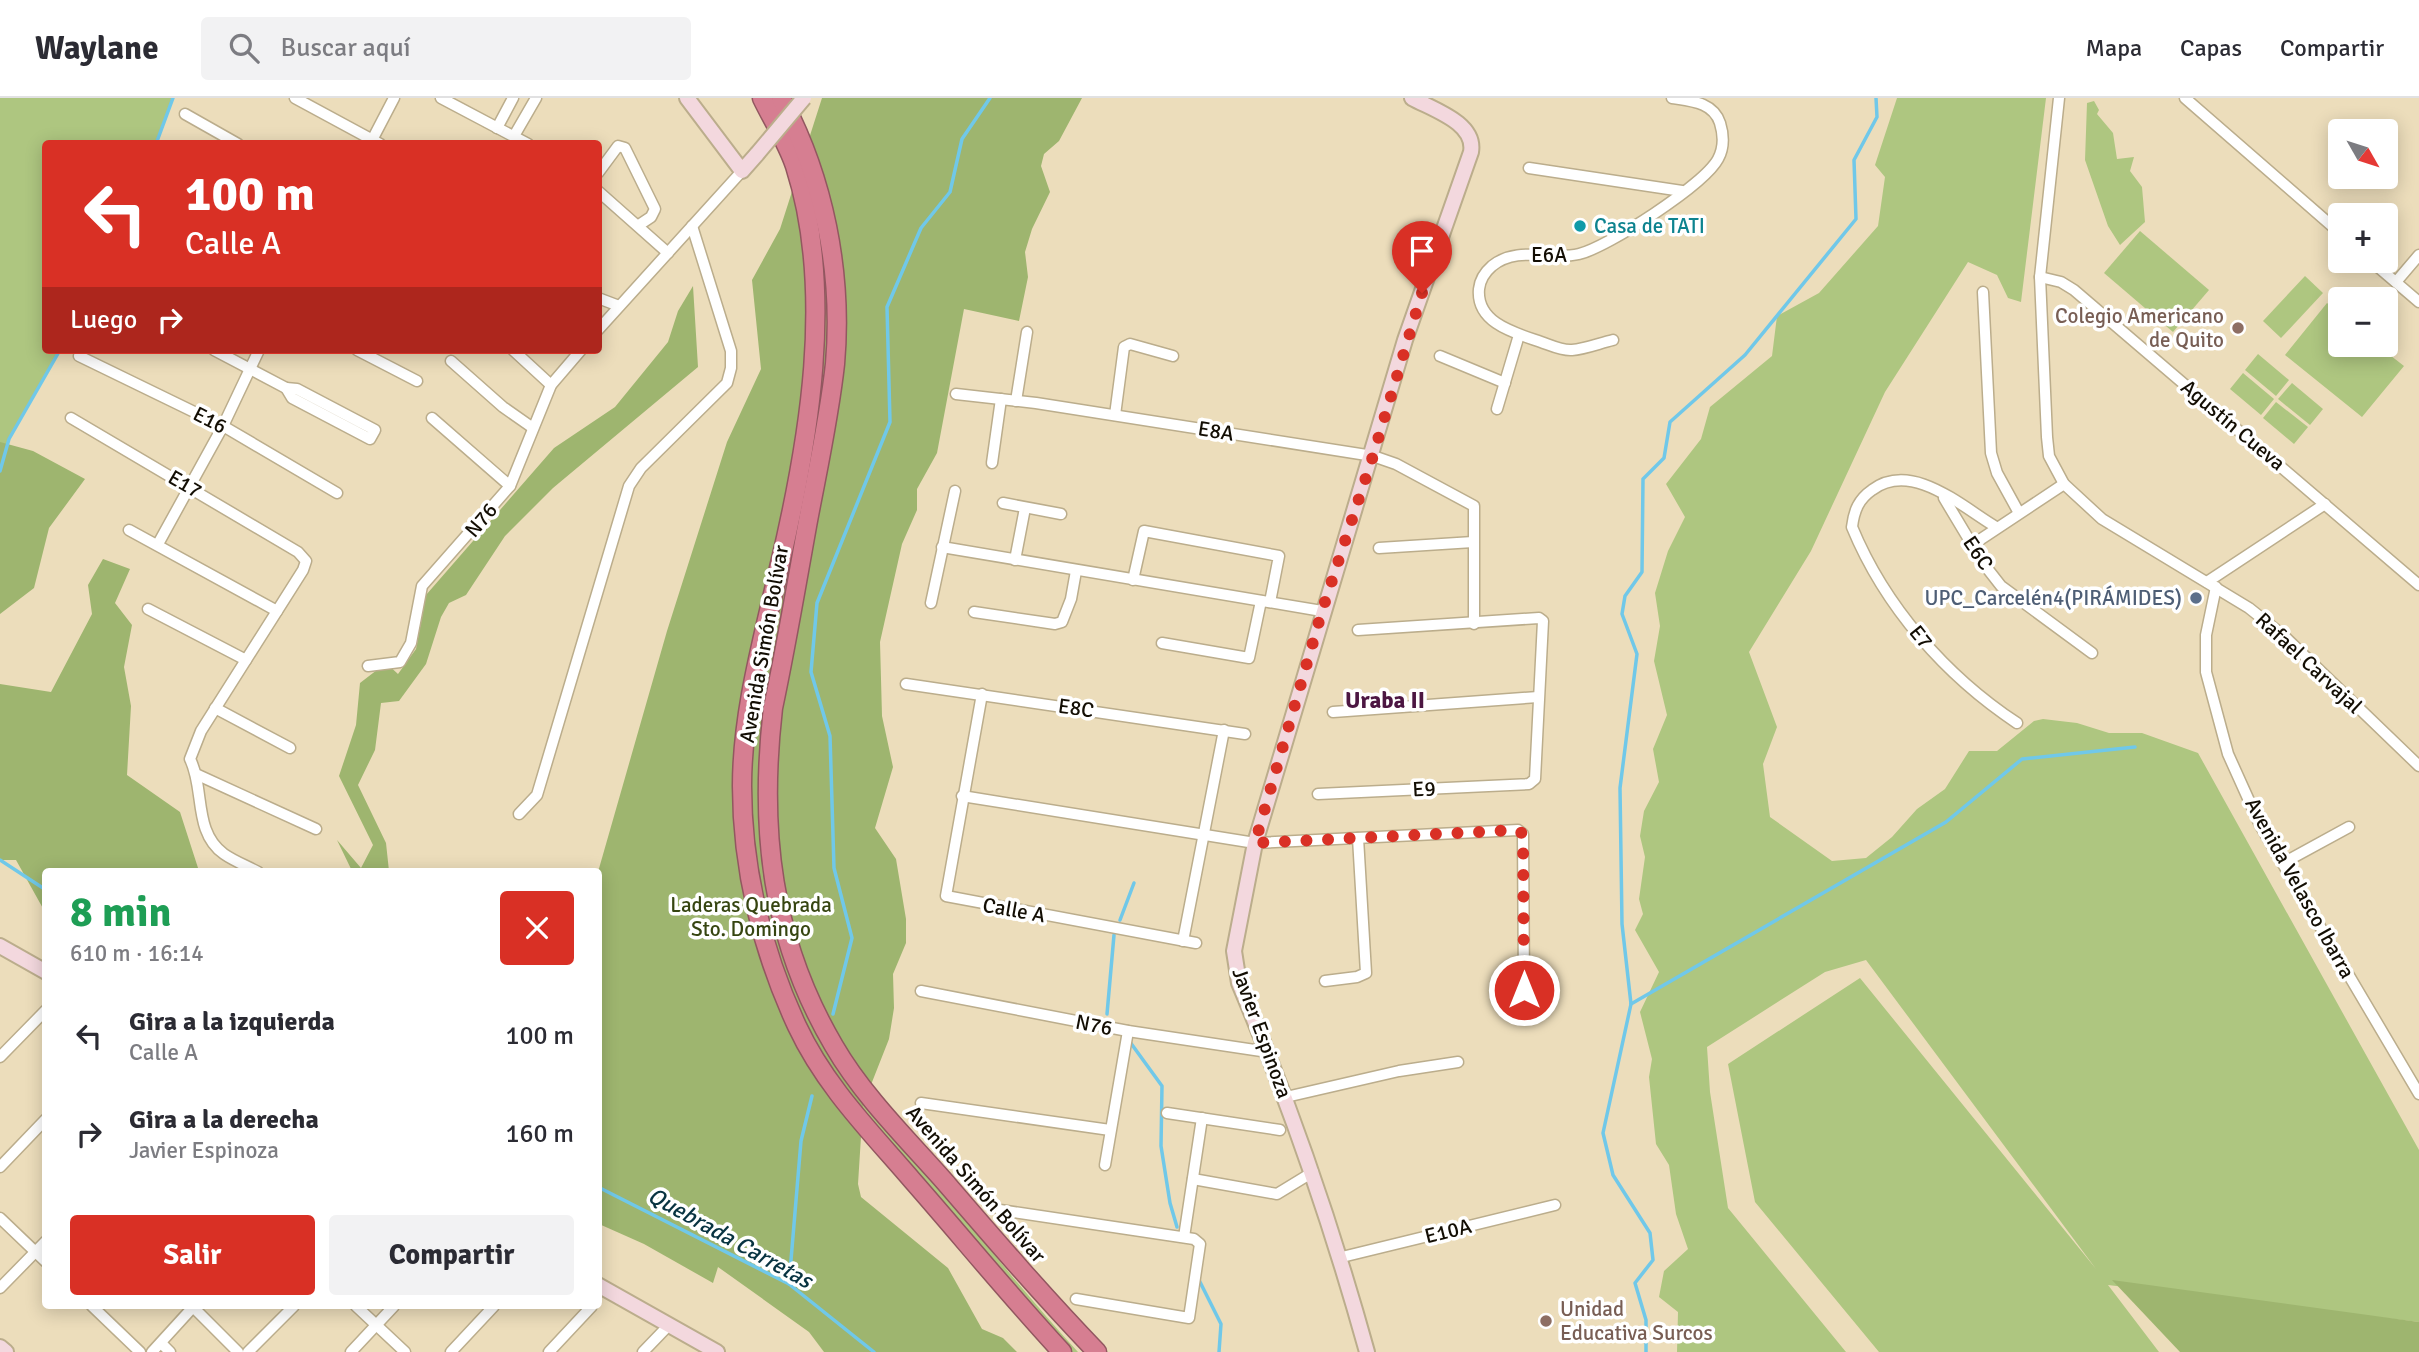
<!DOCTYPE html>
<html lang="es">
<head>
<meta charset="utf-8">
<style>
	:root { --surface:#fff; --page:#f2f2f3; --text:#2b2b33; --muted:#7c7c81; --line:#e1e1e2; --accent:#d93025 }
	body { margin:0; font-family:Signika,sans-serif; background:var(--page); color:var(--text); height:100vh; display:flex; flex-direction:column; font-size:26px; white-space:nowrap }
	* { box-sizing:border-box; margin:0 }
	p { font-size:23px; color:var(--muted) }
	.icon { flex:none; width:38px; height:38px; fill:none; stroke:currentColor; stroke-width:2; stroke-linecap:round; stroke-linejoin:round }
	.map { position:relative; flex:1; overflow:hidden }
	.drawer { position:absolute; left:42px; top:770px; width:560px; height:441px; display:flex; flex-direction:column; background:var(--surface); border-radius:7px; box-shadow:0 4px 18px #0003 }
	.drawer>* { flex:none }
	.top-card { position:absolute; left:42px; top:42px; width:560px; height:214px; border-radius:7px; box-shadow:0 4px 18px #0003; background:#d93025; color:#fff; overflow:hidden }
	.needle { width:46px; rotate:129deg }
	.buttons { position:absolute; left:2328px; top:21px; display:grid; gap:14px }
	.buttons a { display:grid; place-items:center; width:70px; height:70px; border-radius:7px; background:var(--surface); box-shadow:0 4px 18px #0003; font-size:35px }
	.pin { position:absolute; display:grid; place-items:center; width:60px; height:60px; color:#fff; margin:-72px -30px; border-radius:50% 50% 50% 0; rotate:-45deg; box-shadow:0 0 7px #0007 }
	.pin .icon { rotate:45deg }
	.me { position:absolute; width:77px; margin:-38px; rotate:0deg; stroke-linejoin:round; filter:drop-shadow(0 0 5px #0008) }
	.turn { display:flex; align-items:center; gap:24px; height:147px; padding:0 28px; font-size:32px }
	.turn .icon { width:91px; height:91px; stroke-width:2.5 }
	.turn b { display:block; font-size:49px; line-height:60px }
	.then { display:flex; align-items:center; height:66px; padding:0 28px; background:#0003; gap:14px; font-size:26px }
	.round { display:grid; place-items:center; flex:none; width:74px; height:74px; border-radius:7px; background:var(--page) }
	.head { display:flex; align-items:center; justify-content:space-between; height:119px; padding:0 28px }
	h1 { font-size:42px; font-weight:700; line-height:52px; color:#1e9e55 }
	.primary-button { display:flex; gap:14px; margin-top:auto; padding:14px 28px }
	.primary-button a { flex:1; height:80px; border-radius:7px; background:var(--accent); color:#fff; font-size:28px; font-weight:700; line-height:80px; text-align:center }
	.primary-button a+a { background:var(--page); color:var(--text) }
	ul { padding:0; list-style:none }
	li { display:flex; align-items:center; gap:21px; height:98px; padding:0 28px }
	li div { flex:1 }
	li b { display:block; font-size:26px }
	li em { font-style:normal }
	header { display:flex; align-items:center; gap:42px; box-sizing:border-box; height:98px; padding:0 35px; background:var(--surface); border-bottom:2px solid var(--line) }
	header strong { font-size:33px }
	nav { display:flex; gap:38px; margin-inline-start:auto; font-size:24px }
	.search { width:490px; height:63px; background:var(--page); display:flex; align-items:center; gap:18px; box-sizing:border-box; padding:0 24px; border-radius:7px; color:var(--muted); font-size:26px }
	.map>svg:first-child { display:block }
	.green { fill:#aec680 }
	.forest { fill:#9eb56f }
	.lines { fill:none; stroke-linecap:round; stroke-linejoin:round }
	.stream { stroke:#70c8e9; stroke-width:3.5 }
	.street-casing { stroke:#bbad8c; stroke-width:13 }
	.secondary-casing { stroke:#bbad8c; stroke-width:18 }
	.highway-casing { stroke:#925760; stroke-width:21 }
	.street { stroke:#fff; stroke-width:10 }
	.secondary { stroke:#f3d8de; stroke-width:14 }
	.highway { stroke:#d67e91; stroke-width:18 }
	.secondary-bridge-casing { stroke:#bbad8c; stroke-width:18; stroke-linecap:butt }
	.secondary-bridge { stroke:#f3d8de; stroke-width:14 }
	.route { stroke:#d93025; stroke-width:12; stroke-dasharray:0 21.6 }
	.culture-dot { fill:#0f9aa8; stroke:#fff; stroke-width:2.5 }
	.education-dot { fill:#8d6e63; stroke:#fff; stroke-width:2.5 }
	.service-dot { fill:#5c6f8a; stroke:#fff; stroke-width:2.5 }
	.labels { text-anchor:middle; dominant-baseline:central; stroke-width:7; stroke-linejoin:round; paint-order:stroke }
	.culture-label { font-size:21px; fill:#0d838f; stroke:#fff; text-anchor:start }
	.street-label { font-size:21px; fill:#130e04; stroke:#fff }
	.education-label { font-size:21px; fill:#785e54; stroke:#fff; text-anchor:end }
	.service-label { font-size:21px; fill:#4e5e75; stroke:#fff; text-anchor:end }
	.park-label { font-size:21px; fill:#364511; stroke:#fff }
	.neighbourhood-label { font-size:23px; font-weight:bold; fill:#4c1642; stroke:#fff }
	.water-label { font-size:23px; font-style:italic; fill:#083341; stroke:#fff }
</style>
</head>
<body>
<header>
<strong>Waylane</strong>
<div class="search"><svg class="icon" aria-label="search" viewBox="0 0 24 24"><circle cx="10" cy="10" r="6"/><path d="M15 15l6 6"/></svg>Buscar aquí</div>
<nav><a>Mapa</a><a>Capas</a><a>Compartir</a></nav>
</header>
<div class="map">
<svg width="2419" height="1254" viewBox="0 0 2419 1254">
	<rect width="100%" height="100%" fill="#ecddbb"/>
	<g class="green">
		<path d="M 0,0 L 173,0 L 156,45 L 46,46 L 46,252 L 60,252 L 9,341 L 0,373 Z"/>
		<path d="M 772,0 L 779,0 C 929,269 694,561 777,839 C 793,891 816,950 852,993 C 872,1016 894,1036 914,1059 C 968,1123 1020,1191 1078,1254 L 1071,1254 C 1022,1206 980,1150 937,1097 C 905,1058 867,1022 837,982 C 807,941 775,861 764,812 C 756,775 749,733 751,695 C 758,477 900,204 772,0 Z"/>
		<path d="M 1897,0 L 2046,0 L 2021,204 L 2008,200 L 1997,177 L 1968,164 L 1885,294 L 1811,453 L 1749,554 L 1777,629 L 1763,666 L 1770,719 L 1832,763 L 1866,760 L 1892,739 L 1917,711 L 1945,691 L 1969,653 L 1997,653 L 2034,623 L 2043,621 L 2077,625 L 2109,635 L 2142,635 L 2198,655 L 2419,1052 L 2419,1224 L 2108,1187 L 2159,1254 L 1879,1254 L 1755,1104 L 1728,966 L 1860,880 L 2096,1171 L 1866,862 L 1825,874 L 1707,949 L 1710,994 L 1728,1110 L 1846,1254 L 1677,1254 L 1678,1214 L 1659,1199 L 1664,1173 L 1688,1151 L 1676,1116 L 1669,1067 L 1656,1046 L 1649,979 L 1652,961 L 1640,914 L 1659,874 L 1635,832 L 1643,816 L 1639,801 L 1645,759 L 1640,738 L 1644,713 L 1659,684 L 1653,651 L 1667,617 L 1654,563 L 1660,528 L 1655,495 L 1668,453 L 1685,419 L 1666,386 L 1701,341 L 1710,309 L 1772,258 L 1777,218 L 1819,195 L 1878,128 L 1885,79 L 1875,67 Z"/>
		<path d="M 2094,3 L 2099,12 L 2097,16 L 2113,35 L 2117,61 L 2134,59 L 2130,73 L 2142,89 L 2145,124 L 2120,147 L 2108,128 L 2085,62 L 2087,5 Z"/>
		<path d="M 2140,133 L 2209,192 L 2173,234 L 2104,175 Z"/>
		<path d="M 2305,178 L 2323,195 L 2281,240 L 2263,223 Z"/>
		<path d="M 2327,205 L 2340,216 L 2340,247 L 2377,247 L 2404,268 L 2362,319 L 2285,257 Z"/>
		<path d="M 2258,256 L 2289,282 L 2276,298 L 2245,272 Z"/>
		<path d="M 2243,275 L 2274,301 L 2261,317 L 2230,291 Z"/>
		<path d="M 2292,285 L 2323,311 L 2310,327 L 2278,301 Z"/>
		<path d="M 2276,304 L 2308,329 L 2294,346 L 2263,320 Z"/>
	</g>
	<g class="forest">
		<path d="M 822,0 L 1082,0 L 1059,43 L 1044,56 L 1041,68 L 1050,94 L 1032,131 L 1025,154 L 1028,179 L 1019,223 L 964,211 L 937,355 L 917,391 L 917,412 L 902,446 L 880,544 L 882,618 L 893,669 L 875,730 L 896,761 L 906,821 L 906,845 L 893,876 L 894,910 L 889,941 L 863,1007 L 858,1086 L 861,1099 L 948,1170 L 982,1231 L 1003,1240 L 1017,1254 L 824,1254 L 809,1234 L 718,1169 L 713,1185 L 644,1146 L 599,1126 L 598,774 L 667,533 L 727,344 L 761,271 L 752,182 L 780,131 Z"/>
		<path d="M 693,188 L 698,269 L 553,390 L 505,438 L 466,497 L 449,505 L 441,519 L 426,566 L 399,603 L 381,605 L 375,652 L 358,687 L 386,745 L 389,773 L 352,773 L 337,742 L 361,770 L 373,747 L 339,678 L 356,627 L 360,585 L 386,565 L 398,576 L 416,551 L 426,497 L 554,350 L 615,309 L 668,244 L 678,213 Z"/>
		<path d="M 0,344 L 33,353 L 85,381 L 49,430 L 34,490 L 0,516 Z"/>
		<path d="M 103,461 L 130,471 L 115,505 L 132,527 L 124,569 L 131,608 L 127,677 L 180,714 L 199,773 L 46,774 L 45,814 L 16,762 L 0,762 L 0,586 L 51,594 L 92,516 L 88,487 Z"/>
		<path d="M 2112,1182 L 2419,1224 L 2419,1254 L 2180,1254 Z"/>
	</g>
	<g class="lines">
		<g class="stream">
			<path d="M 156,46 L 173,0"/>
			<path d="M 0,373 L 9,341 L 60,252"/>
			<path d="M 0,762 L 46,792"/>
			<path d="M 1120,822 L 1134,785"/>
			<path d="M 1631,906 L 1946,724 L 2022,661 L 2135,649"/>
			<path d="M 833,916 L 852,840 L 834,770 L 830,638 L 811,574 L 817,505 L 890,324 L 887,209 L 921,130 L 950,94 L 962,41 L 990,0"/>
			<path d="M 1107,916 L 1114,837"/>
			<path d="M 1130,944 L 1162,988 L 1161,1048 L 1170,1105 L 1177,1129"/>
			<path d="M 598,1089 L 789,1186 L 874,1254"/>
			<path d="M 1199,1182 L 1221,1226 L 1219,1254"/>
			<path d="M 789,1186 L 801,1043 L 812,998"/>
			<path d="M 1646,1254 L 1646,1222 L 1635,1185 L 1653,1162 L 1650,1135 L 1613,1077 L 1603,1035 L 1631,906 L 1622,826 L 1620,690 L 1637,556 L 1622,516 L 1625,498 L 1642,474 L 1643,381 L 1664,360 L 1670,324 L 1745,257 L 1856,121 L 1854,62 L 1877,19 L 1876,0"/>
		</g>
		<g class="street-casing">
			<g id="street">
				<path d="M 295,0 L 380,46"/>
				<path d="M 441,0 L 528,46"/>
				<path d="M 2059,0 L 2040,179 L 2047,339 L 2049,358 L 2064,386 L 2102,421 L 2249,510 L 2284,538 L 2419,668"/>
				<path d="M 2185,0 L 2340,135"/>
				<path d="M 185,16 L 238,46"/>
				<path d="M 497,30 L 513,0"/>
				<path d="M 514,38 L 536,0"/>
				<path d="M 370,46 L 394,0"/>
				<path d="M 1529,70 L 1682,93"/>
				<path d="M 598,75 L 618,48 L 625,50 L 655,111 L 651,119 L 639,127"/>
				<path d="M 598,93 L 668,155"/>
				<path d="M 2371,163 L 2419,204"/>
				<path d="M 2040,179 L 2061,184 L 2074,192 L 2419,487"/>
				<path d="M 2396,184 L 2419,157"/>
				<path d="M 1983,194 L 1991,355 L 1997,375 L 2019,415"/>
				<path d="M 598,200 L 619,208"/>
				<path d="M 598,232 L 742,73"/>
				<path d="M 1613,242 C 1600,245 1585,251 1572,252 C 1562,253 1550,247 1541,244 C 1515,235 1476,225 1479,191 C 1480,182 1485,174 1492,168 C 1518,147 1550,163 1579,156 C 1608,149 1704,87 1718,61 C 1724,50 1724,38 1720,25 C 1713,4 1691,3 1672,0"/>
				<path d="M 214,252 L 286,290"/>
				<path d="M 357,252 L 417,283"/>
				<path d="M 513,252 L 551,287"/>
				<path d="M 79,258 L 223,328 L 337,395"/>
				<path d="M 1440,258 L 1505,285"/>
				<path d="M 451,263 L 503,309 L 533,330"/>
				<path d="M 286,290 L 297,291 L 375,332 L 370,341 L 292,300 Z"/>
				<path d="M 956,296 L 1036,305 L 1373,358 L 1396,366 L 1474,408 L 1474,526"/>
				<path d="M 1016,303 L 1027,234"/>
				<path d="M 1497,311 L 1519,237"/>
				<path d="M 1115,317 L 1124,249 L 1130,246 L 1173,258"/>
				<path d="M 71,320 L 298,454 L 306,463 L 303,472 L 201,633 L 190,661 C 205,691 193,734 224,756 C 234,763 247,768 258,774"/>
				<path d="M 432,320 L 510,388"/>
				<path d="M 992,365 L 1001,301"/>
				<path d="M 1944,400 L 1983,465 L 2001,488 L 2092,555"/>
				<path d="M 1003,405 L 1061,416"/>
				<path d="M 1996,429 C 1962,409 1912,362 1872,392 C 1859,401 1854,412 1852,429 C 1885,509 1946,578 2017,625"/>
				<path d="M 129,432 L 277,513"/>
				<path d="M 158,446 L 223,328 L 259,252"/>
				<path d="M 1972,447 L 2064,386"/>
				<path d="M 942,449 L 1322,513"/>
				<path d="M 1379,450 L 1473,444"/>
				<path d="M 1015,462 L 1025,410"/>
				<path d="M 1133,482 L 1144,433 L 1279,458 L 1270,504"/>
				<path d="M 2207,484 L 2325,406"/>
				<path d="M 2216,489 L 2206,537 L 2206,574 L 2228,656 L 2260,727 L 2419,996"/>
				<path d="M 931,505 L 955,393"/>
				<path d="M 148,511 L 246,562"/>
				<path d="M 974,514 L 1055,526 L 1062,524 L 1071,501 L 1076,473"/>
				<path d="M 1162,545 L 1249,560 L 1261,503"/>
				<path d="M 368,568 L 400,564 L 411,545 L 422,488 L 510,388 L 551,287 L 581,252"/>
				<path d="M 906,586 L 1245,636"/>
				<path d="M 982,596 L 946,798 L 1196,845"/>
				<path d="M 215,610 L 290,650"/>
				<path d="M 1333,614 L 1538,599"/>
				<path d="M 198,677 L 316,731"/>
				<path d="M 1318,696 L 1529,686 L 1535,681 L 1543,523 L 1539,520 L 1358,532"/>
				<path d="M 962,698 L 1255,745 L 1518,732 L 1523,736 L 1524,892"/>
				<path d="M 519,716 L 537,697 L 629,388 L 641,370 L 727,285 L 731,270 L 731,253 L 692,128"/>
				<path d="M 2283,765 L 2349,729"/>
				<path d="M 1183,843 L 1224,632"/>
				<path d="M 1325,883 L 1357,879 L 1366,875 L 1358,740"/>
				<path d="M 921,893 L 1128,933 L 1268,954"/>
				<path d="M 0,959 L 46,912"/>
				<path d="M 1286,999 L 1399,973 L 1458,964"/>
				<path d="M 921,1005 L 1110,1032"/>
				<path d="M 1167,1015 L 1280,1032"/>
				<path d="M 1105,1067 L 1128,933"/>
				<path d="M 0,1069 L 46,1021"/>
				<path d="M 1193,1081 L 1277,1096 L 1313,1074"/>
				<path d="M 1000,1112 L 1194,1141 L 1200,1146 L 1189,1220 L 1076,1201"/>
				<path d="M 0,1120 L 46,1164"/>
				<path d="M 1184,1139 L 1202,1020"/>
				<path d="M 1342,1159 L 1555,1107"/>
				<path d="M 0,1190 L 46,1143"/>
				<path d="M 92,1208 L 140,1254"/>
				<path d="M 192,1208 L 238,1254"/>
				<path d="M 356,1208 L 405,1254"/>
				<path d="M 161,1245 L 170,1254"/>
				<path d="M 152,1254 L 194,1208"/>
				<path d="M 248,1254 L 294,1208"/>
				<path d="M 351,1254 L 394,1208"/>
				<path d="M 451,1254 L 494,1208"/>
				<path d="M 549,1254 L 592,1208"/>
				<path d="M 643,1254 L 669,1227"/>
			</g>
		</g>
		<g class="secondary-casing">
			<g id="secondary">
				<path d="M 687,0 L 742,73 L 757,56"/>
				<path d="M 0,848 L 46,874"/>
				<path d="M 598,1187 L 717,1254"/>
				<path d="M 0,1249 L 6,1254"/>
				<path d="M 1367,1254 C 1332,1128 1290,1006 1239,885 L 1234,853 L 1255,745 L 1405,242 L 1471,54 C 1476,25 1434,12 1412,0"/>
			</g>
		</g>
		<g class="highway-casing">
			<g id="highway">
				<path d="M 762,0 C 773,23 787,44 795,68 C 835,194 809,344 779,470 C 763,541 742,614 742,688 C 742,770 762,853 797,928 C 825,988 870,1033 912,1082 C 962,1139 1010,1198 1062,1254"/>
				<path d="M 781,0 C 824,80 843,175 835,266 C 829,321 817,374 807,428 C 796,489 786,549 773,610 C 759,731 771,841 834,948 C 863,998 907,1041 945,1084 C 995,1142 1044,1199 1097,1254"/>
			</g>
		</g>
		<use href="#street" class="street"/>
		<use href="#secondary" class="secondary"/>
		<use href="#highway" class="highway"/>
		<g class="secondary-bridge-casing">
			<path id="secondary-bridge" d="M 757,56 L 804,0"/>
		</g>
		<use href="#secondary-bridge" class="secondary-bridge"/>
	</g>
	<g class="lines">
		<path class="route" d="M 1422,195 L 1373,358 L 1322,513 L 1255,745 L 1518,732 L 1523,736 L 1524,892"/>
	</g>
	<circle class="culture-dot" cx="1580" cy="128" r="7"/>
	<g class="education-dot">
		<circle cx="2238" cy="230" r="7"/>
		<circle cx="1546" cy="1223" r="7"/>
	</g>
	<circle class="service-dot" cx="2196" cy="500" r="7"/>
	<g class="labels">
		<g class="culture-label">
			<text x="1594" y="128">Casa de TATI</text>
		</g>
		<g class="street-label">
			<text x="1549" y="157">E6A</text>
			<text transform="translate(210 322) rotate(27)">E16</text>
			<text transform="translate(2233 327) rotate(40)">Agustín Cueva</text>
			<text transform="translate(1216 333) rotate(9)">E8A</text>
			<text transform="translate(185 386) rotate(30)">E17</text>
			<text transform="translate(481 422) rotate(-50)">N76</text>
			<text transform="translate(1978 455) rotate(56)">E6C</text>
			<text transform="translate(1921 539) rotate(51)">E7</text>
			<text transform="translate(764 546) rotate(-80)">Avenida Simón Bolívar</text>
			<text transform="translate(2309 565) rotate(43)">Rafael Carvajal</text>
			<text transform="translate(1076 610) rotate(8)">E8C</text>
			<text transform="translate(1424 691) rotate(-3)">E9</text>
			<text transform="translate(2300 790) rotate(61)">Avenida Velasco Ibarra</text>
			<text transform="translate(1014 812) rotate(10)">Calle A</text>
			<text transform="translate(1094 927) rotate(11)">N76</text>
			<text transform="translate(1262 935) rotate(70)">Javier Espinoza</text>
			<text transform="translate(976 1086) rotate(49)">Avenida Simón Bolívar</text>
			<text transform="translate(1448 1133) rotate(-14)">E10A</text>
		</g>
		<g class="education-label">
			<text x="2224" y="218">Colegio Americano<tspan x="2224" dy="24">de Quito</tspan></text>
			<text x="1560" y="1211" text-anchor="start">Unidad<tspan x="1560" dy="24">Educativa Surcos</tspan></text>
		</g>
		<g class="service-label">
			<text x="2182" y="500">UPC_Carcelén4(PIRÁMIDES)</text>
		</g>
		<g class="park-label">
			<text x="751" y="807">Laderas Quebrada<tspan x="751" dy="24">Sto. Domingo</tspan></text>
		</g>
		<g class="neighbourhood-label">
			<text x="1385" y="602">Uraba II</text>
		</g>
		<g class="water-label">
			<text transform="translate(730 1140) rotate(29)">Quebrada Carretas</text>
		</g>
	</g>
</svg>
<div class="buttons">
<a><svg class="needle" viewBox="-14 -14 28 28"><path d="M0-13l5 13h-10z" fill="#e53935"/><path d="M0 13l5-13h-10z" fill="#7c7c81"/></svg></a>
<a>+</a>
<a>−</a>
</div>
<div class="pin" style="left:1422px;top:195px;background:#d93025"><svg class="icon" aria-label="arrive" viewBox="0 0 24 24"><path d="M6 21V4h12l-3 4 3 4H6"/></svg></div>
<svg class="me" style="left:1524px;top:892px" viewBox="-20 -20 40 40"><circle r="17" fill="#d93025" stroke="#fff" stroke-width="3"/><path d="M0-11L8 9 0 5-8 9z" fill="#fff"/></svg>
<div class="top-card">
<div class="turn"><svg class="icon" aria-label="left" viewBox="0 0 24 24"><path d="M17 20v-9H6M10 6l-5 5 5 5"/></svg><div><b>100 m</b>Calle A</div></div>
<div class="then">Luego<svg class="icon" aria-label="right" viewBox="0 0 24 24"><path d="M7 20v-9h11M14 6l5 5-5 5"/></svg></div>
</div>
<section class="drawer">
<div class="head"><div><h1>8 min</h1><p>610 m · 16:14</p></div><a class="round" style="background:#d93025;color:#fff"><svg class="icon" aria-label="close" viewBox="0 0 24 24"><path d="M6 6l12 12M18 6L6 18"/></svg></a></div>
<ul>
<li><svg class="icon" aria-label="left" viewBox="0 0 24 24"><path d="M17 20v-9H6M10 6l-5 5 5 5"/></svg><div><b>Gira a la izquierda</b><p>Calle A</p></div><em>100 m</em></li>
<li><svg class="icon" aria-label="right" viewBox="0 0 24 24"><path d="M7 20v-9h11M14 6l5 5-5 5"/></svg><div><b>Gira a la derecha</b><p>Javier Espinoza</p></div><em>160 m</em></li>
</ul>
<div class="primary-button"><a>Salir</a><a>Compartir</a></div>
</section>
</div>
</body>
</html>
